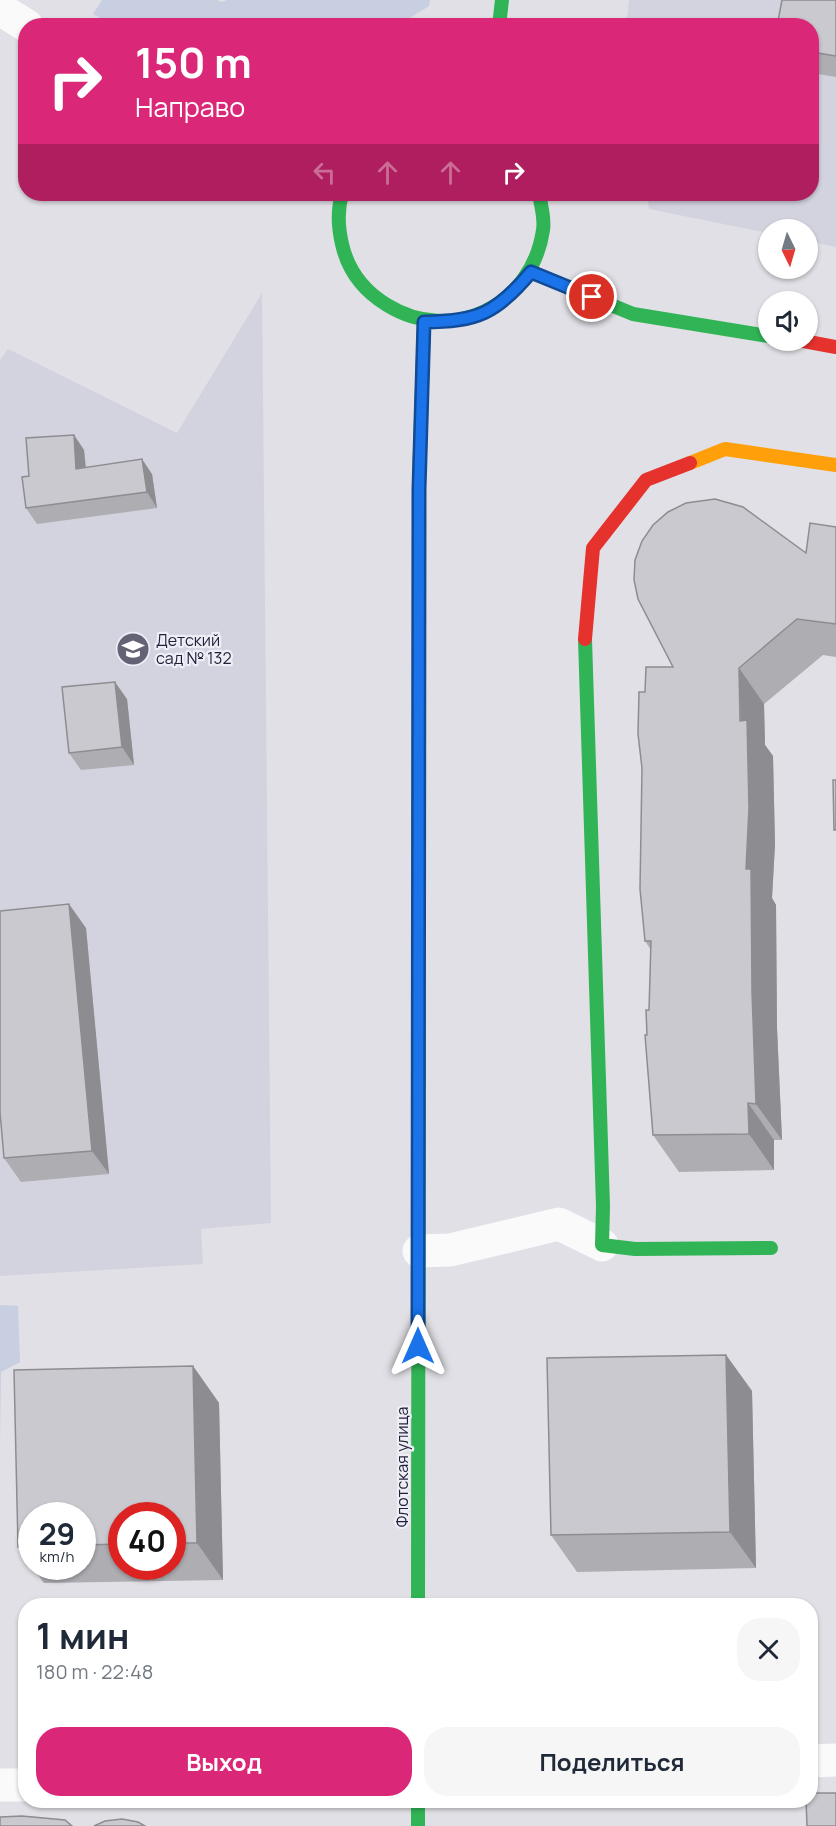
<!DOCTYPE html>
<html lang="ru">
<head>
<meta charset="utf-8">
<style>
	:root { --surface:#fff; --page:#f6f6f7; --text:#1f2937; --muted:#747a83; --accent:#db2777 }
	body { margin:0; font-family:Manrope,sans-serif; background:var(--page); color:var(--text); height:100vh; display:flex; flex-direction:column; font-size:22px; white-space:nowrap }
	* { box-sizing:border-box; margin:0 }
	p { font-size:20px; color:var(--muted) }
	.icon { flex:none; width:33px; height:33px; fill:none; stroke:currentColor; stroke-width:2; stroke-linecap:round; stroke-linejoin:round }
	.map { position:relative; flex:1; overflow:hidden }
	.drawer { position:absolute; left:18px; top:1598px; width:800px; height:210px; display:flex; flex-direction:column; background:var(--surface); border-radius:24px; box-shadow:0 2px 4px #0004 }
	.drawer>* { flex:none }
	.guide { position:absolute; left:18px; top:18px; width:801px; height:183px; border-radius:24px; box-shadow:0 2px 4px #0004; background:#db2777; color:#fff; overflow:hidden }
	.needle { width:39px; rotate:175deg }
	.fabs { position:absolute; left:758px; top:219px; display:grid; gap:12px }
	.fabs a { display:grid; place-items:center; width:60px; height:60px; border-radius:50%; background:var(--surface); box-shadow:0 2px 4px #0004; font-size:30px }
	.speed { position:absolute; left:18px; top:1502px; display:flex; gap:12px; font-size:30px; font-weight:700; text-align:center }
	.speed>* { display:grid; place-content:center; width:78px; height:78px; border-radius:50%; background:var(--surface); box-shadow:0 2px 4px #0004; line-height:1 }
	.speed small { font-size:15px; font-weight:400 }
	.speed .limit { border:9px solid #d22; background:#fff; color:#111 }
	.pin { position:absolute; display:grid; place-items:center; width:51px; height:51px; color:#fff; margin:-26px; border:3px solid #fff; border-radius:50%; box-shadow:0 2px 6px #0007 }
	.me { position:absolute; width:66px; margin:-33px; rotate:0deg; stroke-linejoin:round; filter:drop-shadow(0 0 4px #0008) }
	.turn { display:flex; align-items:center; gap:21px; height:126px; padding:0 18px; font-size:27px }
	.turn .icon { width:78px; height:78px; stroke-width:2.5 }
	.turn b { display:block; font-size:42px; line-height:51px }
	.lanes { display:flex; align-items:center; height:57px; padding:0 18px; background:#0003; justify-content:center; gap:30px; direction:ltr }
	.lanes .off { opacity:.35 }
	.round { display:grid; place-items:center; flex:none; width:63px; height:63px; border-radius:24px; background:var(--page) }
	.overview { display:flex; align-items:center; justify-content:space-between; height:102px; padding:0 18px }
	h1 { font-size:36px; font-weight:700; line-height:45px }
	.cta { display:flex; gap:12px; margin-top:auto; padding:12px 18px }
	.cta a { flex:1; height:69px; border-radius:24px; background:var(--accent); color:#fff; font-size:24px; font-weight:700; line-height:69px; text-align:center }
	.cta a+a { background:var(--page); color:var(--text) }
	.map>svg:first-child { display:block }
	.built { fill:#d2d3de }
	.green { fill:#c8cfe0 }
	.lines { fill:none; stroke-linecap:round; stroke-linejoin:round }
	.street { stroke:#fafafb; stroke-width:33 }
	.fast { stroke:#30b455; stroke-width:14 }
	.slow { stroke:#ff9f0a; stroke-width:14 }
	.jam { stroke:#e5322d; stroke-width:14 }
	.wall { fill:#adadb2; fill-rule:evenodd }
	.shaded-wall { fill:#8d8d91 }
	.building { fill:#c9c9cf; stroke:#8d8d91; stroke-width:1.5 }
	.route-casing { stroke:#114b97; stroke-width:15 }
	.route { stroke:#1a73e8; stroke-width:10 }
	.labels { text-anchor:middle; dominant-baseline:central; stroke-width:4.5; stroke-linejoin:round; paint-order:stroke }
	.poi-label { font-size:16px; fill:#221f38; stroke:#edeef6; text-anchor:start }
	.street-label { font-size:16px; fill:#221f38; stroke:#edeef6 }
</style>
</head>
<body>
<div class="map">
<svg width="836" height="1826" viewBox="0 0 836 1826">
	<rect width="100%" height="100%" fill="#e0e0e6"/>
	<g class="built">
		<path d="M 629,0 L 836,0 L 836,247 L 807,241 L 807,230 L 768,230 L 768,233 L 649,209 L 647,194 L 812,194 L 812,26 L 626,26 Z"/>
		<path d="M 262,293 L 271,1223 L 201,1229 L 203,1264 L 0,1276 L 0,360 L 8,349 L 177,433 Z"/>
	</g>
	<g class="green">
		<path d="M 102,0 L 217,0 L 222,2 L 227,0 L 430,0 L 429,6 L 397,26 L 114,25 L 93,14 Z"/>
		<path d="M 0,1305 L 18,1306 L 20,1362 L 1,1372 L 0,1442 Z"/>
	</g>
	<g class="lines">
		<g class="street">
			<path d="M 0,9 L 27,26"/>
			<path d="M 419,1251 L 450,1250 L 559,1224 L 602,1245"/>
			<path d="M 810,1761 L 836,1760"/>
			<path d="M 0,1785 L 26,1785"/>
		</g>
		<g class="fast">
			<path d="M 499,26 L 502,0"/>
			<path d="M 342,194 C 337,211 338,227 342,244 C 348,271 364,291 387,305 C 452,345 532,306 543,230 C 545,219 541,205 539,194"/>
			<path d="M 531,272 L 633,314 L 768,336"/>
			<path d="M 419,483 L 424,322"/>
			<path d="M 585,639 L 603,1206 L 602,1245 L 635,1249 L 771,1248"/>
			<path d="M 418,1605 L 419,852"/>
			<path d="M 418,1800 L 418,1826"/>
		</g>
		<g class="slow">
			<path d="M 690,463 L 725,449 L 836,465"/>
			<path d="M 419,852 L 419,483"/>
		</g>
		<g class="jam">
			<path d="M 798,340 L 836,347"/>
			<path d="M 585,639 L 593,548 L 646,480 L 690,463"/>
		</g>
	</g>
	<g class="wall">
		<path d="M 836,0 L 836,77 L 812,73 L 812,26 Z"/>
		<path d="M 74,435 L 84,450 L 86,467 L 152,474 L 157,508 L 37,524 L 26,508 L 29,476 Z"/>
		<path d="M 836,527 L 836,657 L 823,655 L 764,704 L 765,745 L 773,756 L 775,844 L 772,898 L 776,905 L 777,1028 L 782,1140 L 774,1140 L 774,1170 L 679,1172 L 653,1135 L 647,1035 L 649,1010 L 651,950 L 645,941 L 645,692 Z"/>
		<path d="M 127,699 L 134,765 L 81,770 L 69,753 Z"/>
		<path d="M 86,928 L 109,1174 L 21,1182 L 4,1158 Z"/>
		<path d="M 726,1355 L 752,1391 L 756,1568 L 577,1572 L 551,1535 Z"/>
		<path d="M 193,1366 L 219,1403 L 223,1580 L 44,1583 L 18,1547 L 14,1370 ZM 32,1515 L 82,1515 L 82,1566 L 32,1566 ZM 122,1515 L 172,1515 L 172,1566 L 122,1566 Z"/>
	</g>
	<g class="shaded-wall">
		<path d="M 74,435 L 84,450 L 87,484 L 76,469 Z"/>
		<path d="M 142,459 L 152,474 L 157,508 L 147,492 Z"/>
		<path d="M 739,668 L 764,704 L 765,745 L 773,756 L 775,844 L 772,898 L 776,905 L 777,1028 L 782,1140 L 756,1104 L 746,869 Z"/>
		<path d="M 115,682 L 127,699 L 134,765 L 122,747 Z"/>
		<path d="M 69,904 L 86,928 L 109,1174 L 92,1151 Z"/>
		<path d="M 748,1103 L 774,1140 L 774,1170 L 749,1134 Z"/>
		<path d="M 726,1355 L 752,1391 L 756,1568 L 730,1532 Z"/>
		<path d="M 193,1366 L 219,1403 L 223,1580 L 197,1543 Z"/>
	</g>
	<g class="building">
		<path d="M 782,0 L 836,0 L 836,56 L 812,52 L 812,26 L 777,26 Z"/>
		<path d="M 74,435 L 76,469 L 142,459 L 147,492 L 26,508 L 22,477 L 29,476 L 26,438 Z"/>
		<path d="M 715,499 L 743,507 L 806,553 L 810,523 L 836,527 L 836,624 L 797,619 L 739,668 L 740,721 L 747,720 L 749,808 L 746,869 L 751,869 L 752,992 L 756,1104 L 748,1103 L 749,1134 L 653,1135 L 645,1035 L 647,1035 L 646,1010 L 649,1010 L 651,941 L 645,941 L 640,889 L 642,768 L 638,734 L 639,692 L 645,692 L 646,667 L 673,667 L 638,599 L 634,580 L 635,560 L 642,541 L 653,525 L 668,512 L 686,503 Z"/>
		<path d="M 115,682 L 122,747 L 69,753 L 62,687 Z"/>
		<path d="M 833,780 L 836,780 L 836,830 L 834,830 Z"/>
		<path d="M 69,904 L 92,1151 L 4,1158 L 0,1112 L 0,911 Z"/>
		<path d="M 726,1355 L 730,1532 L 551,1535 L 547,1358 Z"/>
		<path d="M 193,1366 L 197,1543 L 172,1543 L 172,1515 L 122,1515 L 122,1544 L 82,1545 L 82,1515 L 32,1515 L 32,1546 L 18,1547 L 14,1370 Z"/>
		<path d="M 810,1793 L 836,1793 L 836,1826 L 807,1826 L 806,1800 L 810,1800 Z"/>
		<path d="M 22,1816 L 65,1820 L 72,1826 L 0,1826 L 0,1817 Z"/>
		<path d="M 122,1819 L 138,1822 L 145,1826 L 94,1826 L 105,1821 Z"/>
	</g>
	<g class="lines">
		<g class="route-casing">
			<path id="route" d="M 418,1346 L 419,489 L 424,322 C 477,322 497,313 531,272 L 592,297"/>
		</g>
		<use href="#route" class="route"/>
	</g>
	<defs>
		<g id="school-disc" transform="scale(1.725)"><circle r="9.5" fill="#646375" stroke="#edeef6"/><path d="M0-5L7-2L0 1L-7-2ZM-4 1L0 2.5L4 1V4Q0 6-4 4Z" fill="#fff"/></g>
	</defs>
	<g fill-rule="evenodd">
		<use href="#school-disc" x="133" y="649"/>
	</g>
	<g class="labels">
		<g class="poi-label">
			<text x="156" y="640">Детский<tspan x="156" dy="18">сад № 132</tspan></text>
		</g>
		<g class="street-label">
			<text transform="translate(402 1467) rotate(-90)">Флотская улица</text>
		</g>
	</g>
</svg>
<div class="fabs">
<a><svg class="needle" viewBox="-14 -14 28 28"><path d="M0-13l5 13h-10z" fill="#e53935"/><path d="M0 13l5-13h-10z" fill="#747a83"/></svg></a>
<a><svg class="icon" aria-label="sound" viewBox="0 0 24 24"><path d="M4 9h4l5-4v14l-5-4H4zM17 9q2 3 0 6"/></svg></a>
</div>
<div class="speed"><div>29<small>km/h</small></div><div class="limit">40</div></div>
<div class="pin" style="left:592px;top:297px;background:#d93025"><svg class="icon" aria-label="arrive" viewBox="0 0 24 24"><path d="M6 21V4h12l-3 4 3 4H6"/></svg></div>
<svg class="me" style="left:418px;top:1346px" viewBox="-20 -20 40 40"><path d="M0-17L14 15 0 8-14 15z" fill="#1a73e8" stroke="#fff" stroke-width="4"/></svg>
<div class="guide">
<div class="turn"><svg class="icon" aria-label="right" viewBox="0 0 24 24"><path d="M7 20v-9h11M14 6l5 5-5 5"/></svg><div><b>150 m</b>Направо</div></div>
<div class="lanes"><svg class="icon off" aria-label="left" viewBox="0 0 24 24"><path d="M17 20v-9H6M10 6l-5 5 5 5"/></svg><svg class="icon off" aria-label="ahead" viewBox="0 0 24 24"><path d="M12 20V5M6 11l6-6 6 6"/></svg><svg class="icon off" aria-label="ahead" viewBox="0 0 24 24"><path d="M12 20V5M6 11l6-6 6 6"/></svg><svg class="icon" aria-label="right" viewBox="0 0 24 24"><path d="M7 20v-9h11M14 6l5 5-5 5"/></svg></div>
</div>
<section class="drawer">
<div class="overview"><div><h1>1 мин</h1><p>180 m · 22:48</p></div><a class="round"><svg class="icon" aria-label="close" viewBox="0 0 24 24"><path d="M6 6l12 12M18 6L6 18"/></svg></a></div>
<div class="cta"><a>Выход</a><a>Поделиться</a></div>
</section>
</div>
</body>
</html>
